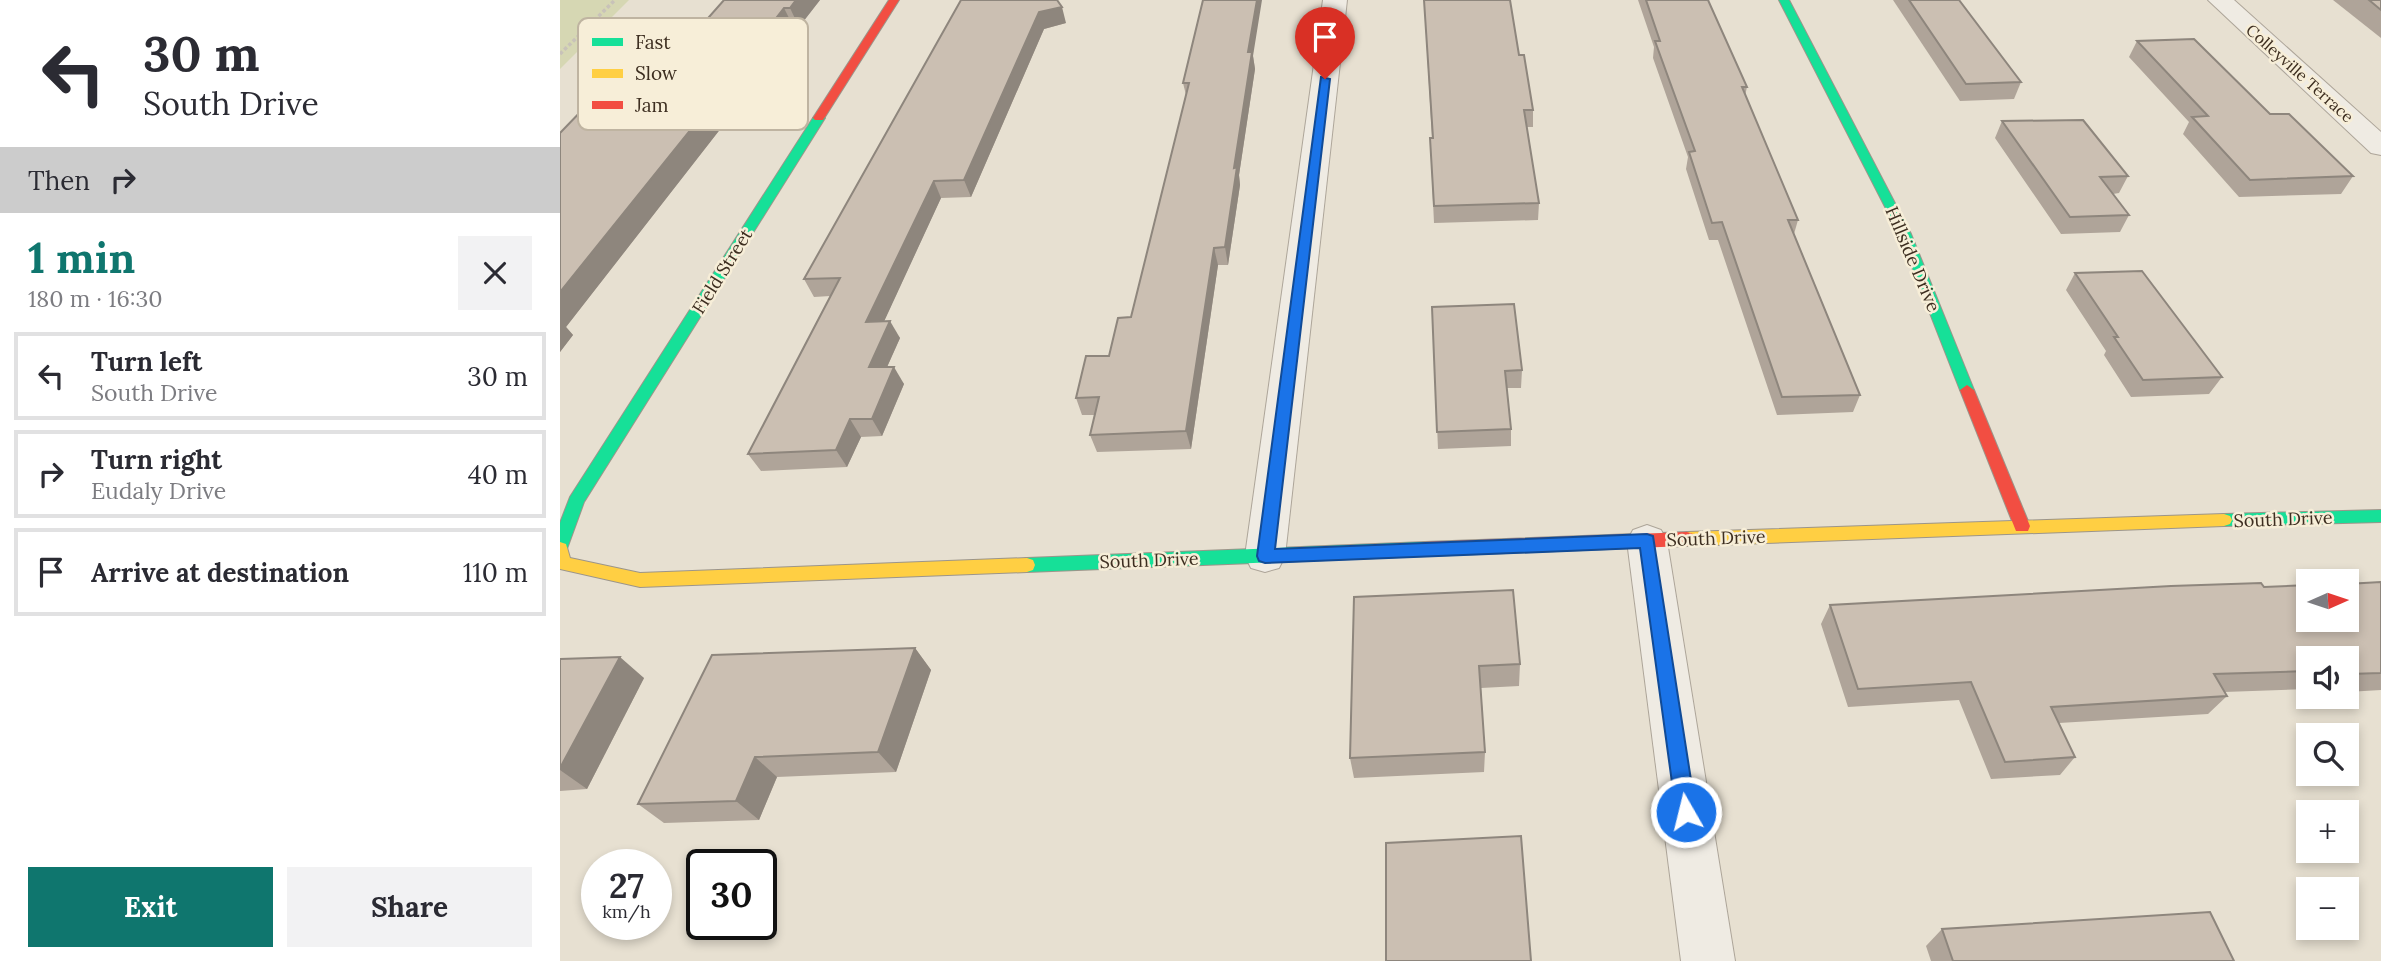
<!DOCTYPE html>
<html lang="en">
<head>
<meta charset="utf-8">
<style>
	:root { --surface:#fff; --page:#f2f2f3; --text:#2b2b33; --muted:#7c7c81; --line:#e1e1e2; --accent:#0f766e }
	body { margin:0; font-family:Lora,serif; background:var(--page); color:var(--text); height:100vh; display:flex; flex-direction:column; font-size:26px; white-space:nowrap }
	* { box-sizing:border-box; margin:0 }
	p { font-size:23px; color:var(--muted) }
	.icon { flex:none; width:38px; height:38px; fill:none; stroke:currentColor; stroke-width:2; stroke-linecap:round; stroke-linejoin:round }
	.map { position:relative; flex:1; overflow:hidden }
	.panel { display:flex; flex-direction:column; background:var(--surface); width:560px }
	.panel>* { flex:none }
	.hud { background:#fff; color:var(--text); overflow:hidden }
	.needle { width:46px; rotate:87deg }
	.controls { position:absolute; left:1736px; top:569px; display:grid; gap:14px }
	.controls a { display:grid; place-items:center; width:63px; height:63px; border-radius:0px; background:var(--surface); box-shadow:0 4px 10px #0003; font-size:35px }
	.speed { position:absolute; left:21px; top:849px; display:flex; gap:14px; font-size:35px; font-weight:700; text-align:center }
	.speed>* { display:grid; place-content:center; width:91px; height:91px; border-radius:50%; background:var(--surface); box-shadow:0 4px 10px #0003; line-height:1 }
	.speed small { font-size:18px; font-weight:400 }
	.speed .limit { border:4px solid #111; border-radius:10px; background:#fff; color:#111 }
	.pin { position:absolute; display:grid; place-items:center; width:60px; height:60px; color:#fff; margin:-72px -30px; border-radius:50% 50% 50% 0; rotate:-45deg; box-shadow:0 0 7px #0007 }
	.pin .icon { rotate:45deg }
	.me { position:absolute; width:77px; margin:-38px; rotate:352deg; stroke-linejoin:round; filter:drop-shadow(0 0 5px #0008) }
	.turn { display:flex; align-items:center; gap:24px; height:147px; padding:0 28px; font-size:32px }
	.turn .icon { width:91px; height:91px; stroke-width:2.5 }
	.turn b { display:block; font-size:49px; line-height:60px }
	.then { display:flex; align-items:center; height:66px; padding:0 28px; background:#0003; gap:14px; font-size:26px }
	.round { display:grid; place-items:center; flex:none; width:74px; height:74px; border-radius:0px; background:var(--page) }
	.head { display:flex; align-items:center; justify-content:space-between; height:119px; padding:0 28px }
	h1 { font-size:42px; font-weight:700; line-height:52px; color:var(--accent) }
	.primary-button { display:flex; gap:14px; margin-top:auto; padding:14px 28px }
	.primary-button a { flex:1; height:80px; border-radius:0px; background:var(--accent); color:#fff; font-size:28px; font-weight:700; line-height:80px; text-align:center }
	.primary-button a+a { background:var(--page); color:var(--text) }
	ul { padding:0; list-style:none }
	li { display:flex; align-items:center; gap:21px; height:88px; margin:0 14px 10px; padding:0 14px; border:4px solid var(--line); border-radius:0px }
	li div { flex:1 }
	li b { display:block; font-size:26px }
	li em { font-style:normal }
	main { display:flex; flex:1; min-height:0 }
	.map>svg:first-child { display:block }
	.green { fill:#d6d7b3 }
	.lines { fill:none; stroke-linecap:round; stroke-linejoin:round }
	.street-casing { stroke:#ada599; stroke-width:2 }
	.fast-casing { stroke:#9c958a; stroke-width:2 }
	.slow-casing { stroke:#9c958a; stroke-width:2 }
	.jam-casing { stroke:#9c958a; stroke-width:2 }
	.path { stroke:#c8c2b9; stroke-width:3.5; stroke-dasharray:3.5 2.5; stroke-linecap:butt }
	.street { fill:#efebe3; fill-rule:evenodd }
	.fast { fill:#16e098; fill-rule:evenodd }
	.slow { fill:#ffcf43; fill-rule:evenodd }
	.jam { fill:#f24e42; fill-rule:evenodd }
	.wall { fill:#afa499 }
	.shaded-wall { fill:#8e867d }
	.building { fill:#cbbfb2; stroke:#8e867d; stroke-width:2 }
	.route { fill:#1a73e8; stroke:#114b97; stroke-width:2 }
	.labels { text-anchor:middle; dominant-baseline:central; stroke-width:5; stroke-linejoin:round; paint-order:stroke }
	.far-street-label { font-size:16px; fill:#3d2e20; stroke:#f7eed8 }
	.street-label { font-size:18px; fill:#3d2e20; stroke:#f7eed8 }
	.key { fill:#f7eed8; stroke:#bfb4a1; stroke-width:2 }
	.key-label { font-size:19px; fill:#3d2e20 }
</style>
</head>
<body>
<main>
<section class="panel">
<div class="hud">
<div class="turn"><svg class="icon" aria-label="left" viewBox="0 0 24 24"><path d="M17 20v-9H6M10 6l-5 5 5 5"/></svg><div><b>30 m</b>South Drive</div></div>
<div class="then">Then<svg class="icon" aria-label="right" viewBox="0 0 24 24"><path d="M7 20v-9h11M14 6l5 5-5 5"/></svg></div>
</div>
<div class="head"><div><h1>1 min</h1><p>180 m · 16:30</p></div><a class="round"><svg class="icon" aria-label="close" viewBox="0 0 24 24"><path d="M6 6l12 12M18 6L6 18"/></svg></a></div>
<ul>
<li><svg class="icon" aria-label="left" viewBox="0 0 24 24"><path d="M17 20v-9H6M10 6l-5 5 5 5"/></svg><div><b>Turn left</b><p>South Drive</p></div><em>30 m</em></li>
<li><svg class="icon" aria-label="right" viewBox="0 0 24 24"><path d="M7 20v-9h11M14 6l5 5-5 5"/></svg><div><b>Turn right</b><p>Eudaly Drive</p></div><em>40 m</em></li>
<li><svg class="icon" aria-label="arrive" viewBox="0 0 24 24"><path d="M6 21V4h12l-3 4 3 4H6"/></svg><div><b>Arrive at destination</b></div><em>110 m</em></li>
</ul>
<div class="primary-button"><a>Exit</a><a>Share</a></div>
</section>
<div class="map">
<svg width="1821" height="961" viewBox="0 0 1821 961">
	<rect width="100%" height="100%" fill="#e7e0d1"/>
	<path class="green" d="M 0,0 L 69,0 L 0,69 Z"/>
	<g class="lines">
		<g class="street-casing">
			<g id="street">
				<path d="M 763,0 L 787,0 L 725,556 L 719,568 L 705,572 L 691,568 L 685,556 Z"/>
				<path d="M 1648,0 L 1674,0 L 1821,132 L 1821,155 L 1811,153 Z"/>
				<path d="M 1087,525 L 1101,530 L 1107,541 L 1175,961 L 1121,961 L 1067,541 L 1073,530 Z"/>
			</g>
		</g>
		<g class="fast-casing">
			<g id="fast">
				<path d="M 1219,0 L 1229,0 L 1351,234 L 1414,390 L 1412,394 L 1407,395 L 1400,390 L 1339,234 Z"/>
				<path d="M 259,115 L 265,118 L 24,502 L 8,546 L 6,551 L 0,553 L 0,523 L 10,497 L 253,118 Z"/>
				<path d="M 1821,510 L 1821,522 L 1664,526 L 1658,524 L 1656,520 L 1658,516 L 1664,514 Z"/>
				<path d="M 865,542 L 871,544 L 873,549 L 871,554 L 865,556 L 467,572 L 461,570 L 459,565 L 461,560 L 467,558 Z"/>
			</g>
		</g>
		<g class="slow-casing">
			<g id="slow">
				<path d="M 1664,514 L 1670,516 L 1672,520 L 1670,524 L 1664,526 L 1127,546 L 1121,544 L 1119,539 L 1121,534 L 1127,532 Z"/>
				<path d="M 0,542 L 6,544 L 10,558 L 80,573 L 467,558 L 473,560 L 475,565 L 473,570 L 467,572 L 80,587 L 0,569 Z"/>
			</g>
		</g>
		<g class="jam-casing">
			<g id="jam">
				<path d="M 329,0 L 339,0 L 263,120 L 255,120 L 253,118 Z"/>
				<path d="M 1407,385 L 1414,390 L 1470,526 L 1468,531 L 1456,531 L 1454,526 L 1400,390 Z"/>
				<path d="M 1127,532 L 1133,534 L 1135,539 L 1133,544 L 1127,546 L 865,556 L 859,554 L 857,549 L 859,544 L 865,542 Z"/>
			</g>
		</g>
		<path class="path" d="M 0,54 L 55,0"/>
		<use href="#street" class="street"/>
		<use href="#fast" class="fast"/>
		<use href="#slow" class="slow"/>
		<use href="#jam" class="jam"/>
	</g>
	<g class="wall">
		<path d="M 260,0 L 239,27 L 234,28 L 164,121 L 165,123 L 6,327 L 13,335 L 0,352 L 0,133 L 65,104 L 142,25 Z"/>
		<path d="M 401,0 L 506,23 L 484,29 L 411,197 L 381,198 L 324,321 L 340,338 L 327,367 L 344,384 L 322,436 L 301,437 L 287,467 L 201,471 L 188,454 L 270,296 L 254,297 L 244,279 Z"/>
		<path d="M 864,0 L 959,55 L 973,110 L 973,127 L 967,127 L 979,203 L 978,220 L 874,223 L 870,138 L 872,138 Z"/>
		<path d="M 1078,0 L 1148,0 L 1187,87 L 1185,96 L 1238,220 L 1234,234 L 1300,395 L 1293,412 L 1217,415 L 1158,240 L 1149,240 L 1126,169 L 1128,157 L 1093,58 L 1094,47 Z"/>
		<path d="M 1333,0 L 1399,0 L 1461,82 L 1454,99 L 1400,101 Z"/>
		<path d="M 1773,0 L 1821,0 L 1821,38 Z"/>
		<path d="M 1577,41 L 1710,114 L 1793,176 L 1781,194 L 1679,197 L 1623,134 L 1629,122 L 1569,57 Z"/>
		<path d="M 693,56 L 695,69 L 679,175 L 680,185 L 668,265 L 658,265 L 631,449 L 537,452 L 530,435 L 535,415 L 522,415 L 516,398 L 549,356 L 571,317 L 626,95 L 623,83 Z"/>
		<path d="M 1442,121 L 1568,176 L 1559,193 L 1553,194 L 1569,215 L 1560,232 L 1501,234 L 1435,138 Z"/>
		<path d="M 1515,273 L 1662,377 L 1649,394 L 1571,397 L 1544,355 L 1546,351 L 1506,290 Z"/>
		<path d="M 872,307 L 962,370 L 961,388 L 947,388 L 951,429 L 951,446 L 878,449 Z"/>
		<path d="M 1821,582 L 1821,690 L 1787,692 L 1787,658 L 1748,658 L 1748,689 L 1664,692 L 1667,696 L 1648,714 L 1499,723 L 1515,757 L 1500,775 L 1431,779 L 1399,700 L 1288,707 L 1261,624 L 1270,605 Z"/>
		<path d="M 953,590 L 960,664 L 959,686 L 921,688 L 925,752 L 924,772 L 794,778 L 790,758 Z"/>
		<path d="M 355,648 L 371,670 L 336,772 L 217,777 L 199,820 L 104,823 L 78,804 Z"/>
		<path d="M 0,659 L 84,678 L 27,789 L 0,791 Z"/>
		<path d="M 1382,929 L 1674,961 L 1371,961 L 1366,946 Z"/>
	</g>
	<g class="shaded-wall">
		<path d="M 236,0 L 260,0 L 239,27 L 230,8 Z"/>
		<path d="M 697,0 L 702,0 L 693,56 L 695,69 L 679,175 L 680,185 L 668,265 L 665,247 L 688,52 Z"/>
		<path d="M 502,7 L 506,23 L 484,29 L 411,197 L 404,180 L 479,12 Z"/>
		<path d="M 224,8 L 234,28 L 164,121 L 165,123 L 6,327 L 13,335 L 0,352 L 0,292 Z"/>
		<path d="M 374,181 L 381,198 L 316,339 L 306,322 Z"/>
		<path d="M 654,248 L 658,265 L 631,449 L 626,431 Z"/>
		<path d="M 330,321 L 340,338 L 319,385 L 309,367 Z"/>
		<path d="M 334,367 L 344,384 L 322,436 L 312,419 Z"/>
		<path d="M 290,419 L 301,437 L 287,467 L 276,450 Z"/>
		<path d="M 355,648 L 371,670 L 336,772 L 318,752 Z"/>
		<path d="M 60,657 L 84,678 L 27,789 L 0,770 L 0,768 Z"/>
		<path d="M 195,757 L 217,777 L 199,820 L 176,801 Z"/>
	</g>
	<g class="building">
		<path d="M 164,0 L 236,0 L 230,8 L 224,8 L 151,102 L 153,102 L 0,292 L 0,133 L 27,105 L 65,104 L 134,25 L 142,25 Z"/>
		<path d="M 401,0 L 497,0 L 502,7 L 479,12 L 404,180 L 374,181 L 306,322 L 330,321 L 309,367 L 334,367 L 312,419 L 290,419 L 276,450 L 188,454 L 280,278 L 244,279 Z"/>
		<path d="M 643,0 L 697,0 L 688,52 L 692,52 L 674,168 L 677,167 L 665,247 L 654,248 L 626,431 L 530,435 L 539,397 L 516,398 L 526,356 L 549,356 L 558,318 L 571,317 L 629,83 L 623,83 Z"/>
		<path d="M 864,0 L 950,0 L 959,55 L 964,55 L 973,110 L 964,110 L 979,203 L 874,206 L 870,138 L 873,138 Z"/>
		<path d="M 1086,0 L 1148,0 L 1187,87 L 1182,87 L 1238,220 L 1228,220 L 1300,395 L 1222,397 L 1162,222 L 1152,223 L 1129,152 L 1135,151 L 1095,41 L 1100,41 Z"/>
		<path d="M 1349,0 L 1399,0 L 1461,82 L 1406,84 Z"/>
		<path d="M 1809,0 L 1821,0 L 1821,10 Z"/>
		<path d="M 1634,39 L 1710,114 L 1729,114 L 1793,176 L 1690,180 L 1632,117 L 1648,116 L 1577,41 Z"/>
		<path d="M 1523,120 L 1568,176 L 1540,177 L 1569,215 L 1510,217 L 1442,121 Z"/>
		<path d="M 1582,271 L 1662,377 L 1583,380 L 1554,337 L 1558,337 L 1515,273 Z"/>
		<path d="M 954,304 L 962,370 L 945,371 L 951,429 L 877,432 L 872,307 Z"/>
		<path d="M 1821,582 L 1821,673 L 1789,674 L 1787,672 L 1787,658 L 1748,658 L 1748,671 L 1654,674 L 1667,696 L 1491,707 L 1515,757 L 1445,762 L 1411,682 L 1298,689 L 1270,605 L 1611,586 L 1701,583 L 1704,587 L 1748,585 L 1748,620 L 1787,620 L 1787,584 Z"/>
		<path d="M 953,590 L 960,664 L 919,666 L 925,752 L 790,758 L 794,597 Z"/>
		<path d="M 355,648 L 318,752 L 195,757 L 176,801 L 78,804 L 152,655 Z"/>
		<path d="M 60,657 L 0,768 L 0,659 Z"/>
		<path d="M 961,836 L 971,961 L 826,961 L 826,843 Z"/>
		<path d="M 1650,912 L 1674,961 L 1393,961 L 1382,929 Z"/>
	</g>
	<path class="route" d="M 761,77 L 770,79 L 715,549 L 1087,534 L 1093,536 L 1136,812 L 1133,819 L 1126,822 L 1119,819 L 1116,812 L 1080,548 L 705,563 L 699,561 L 697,556 Z"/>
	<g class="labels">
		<g class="far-street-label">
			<text transform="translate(1740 73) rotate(42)">Colleyville Terrace</text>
		</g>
		<g class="street-label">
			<text transform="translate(1353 259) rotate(67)">Hillside Drive</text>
			<text transform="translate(162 271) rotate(-58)">Field Street</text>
			<text transform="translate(1723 519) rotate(-2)">South Drive</text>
			<text transform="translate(1156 538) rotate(-2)">South Drive</text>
			<text transform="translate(589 560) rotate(-2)">South Drive</text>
		</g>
	</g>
	<rect x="18" y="18" width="230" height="112" rx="10" class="key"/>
	<rect x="32" y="38" width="31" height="8" fill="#16e098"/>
	<rect x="32" y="69" width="31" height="9" fill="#ffcf43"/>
	<rect x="32" y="101" width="31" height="8" fill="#f24e42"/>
	<g class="key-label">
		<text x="75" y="49">Fast</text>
		<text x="75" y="80">Slow</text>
		<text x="75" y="112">Jam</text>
	</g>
</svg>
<div class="controls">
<a><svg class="needle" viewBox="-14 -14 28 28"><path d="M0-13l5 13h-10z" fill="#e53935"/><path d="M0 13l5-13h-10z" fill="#7c7c81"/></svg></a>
<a><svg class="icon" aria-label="sound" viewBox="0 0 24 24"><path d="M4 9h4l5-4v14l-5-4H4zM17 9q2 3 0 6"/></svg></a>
<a><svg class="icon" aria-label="search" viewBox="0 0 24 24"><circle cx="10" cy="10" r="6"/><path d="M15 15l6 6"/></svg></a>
<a>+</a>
<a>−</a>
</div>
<div class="speed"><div>27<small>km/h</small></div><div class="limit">30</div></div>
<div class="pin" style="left:765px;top:79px;background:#d93025"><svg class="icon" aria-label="arrive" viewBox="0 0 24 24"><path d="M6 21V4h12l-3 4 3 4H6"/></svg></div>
<svg class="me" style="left:1126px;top:812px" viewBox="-20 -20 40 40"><circle r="17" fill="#1a73e8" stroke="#fff" stroke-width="3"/><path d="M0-11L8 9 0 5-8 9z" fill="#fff"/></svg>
</div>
</main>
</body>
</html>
